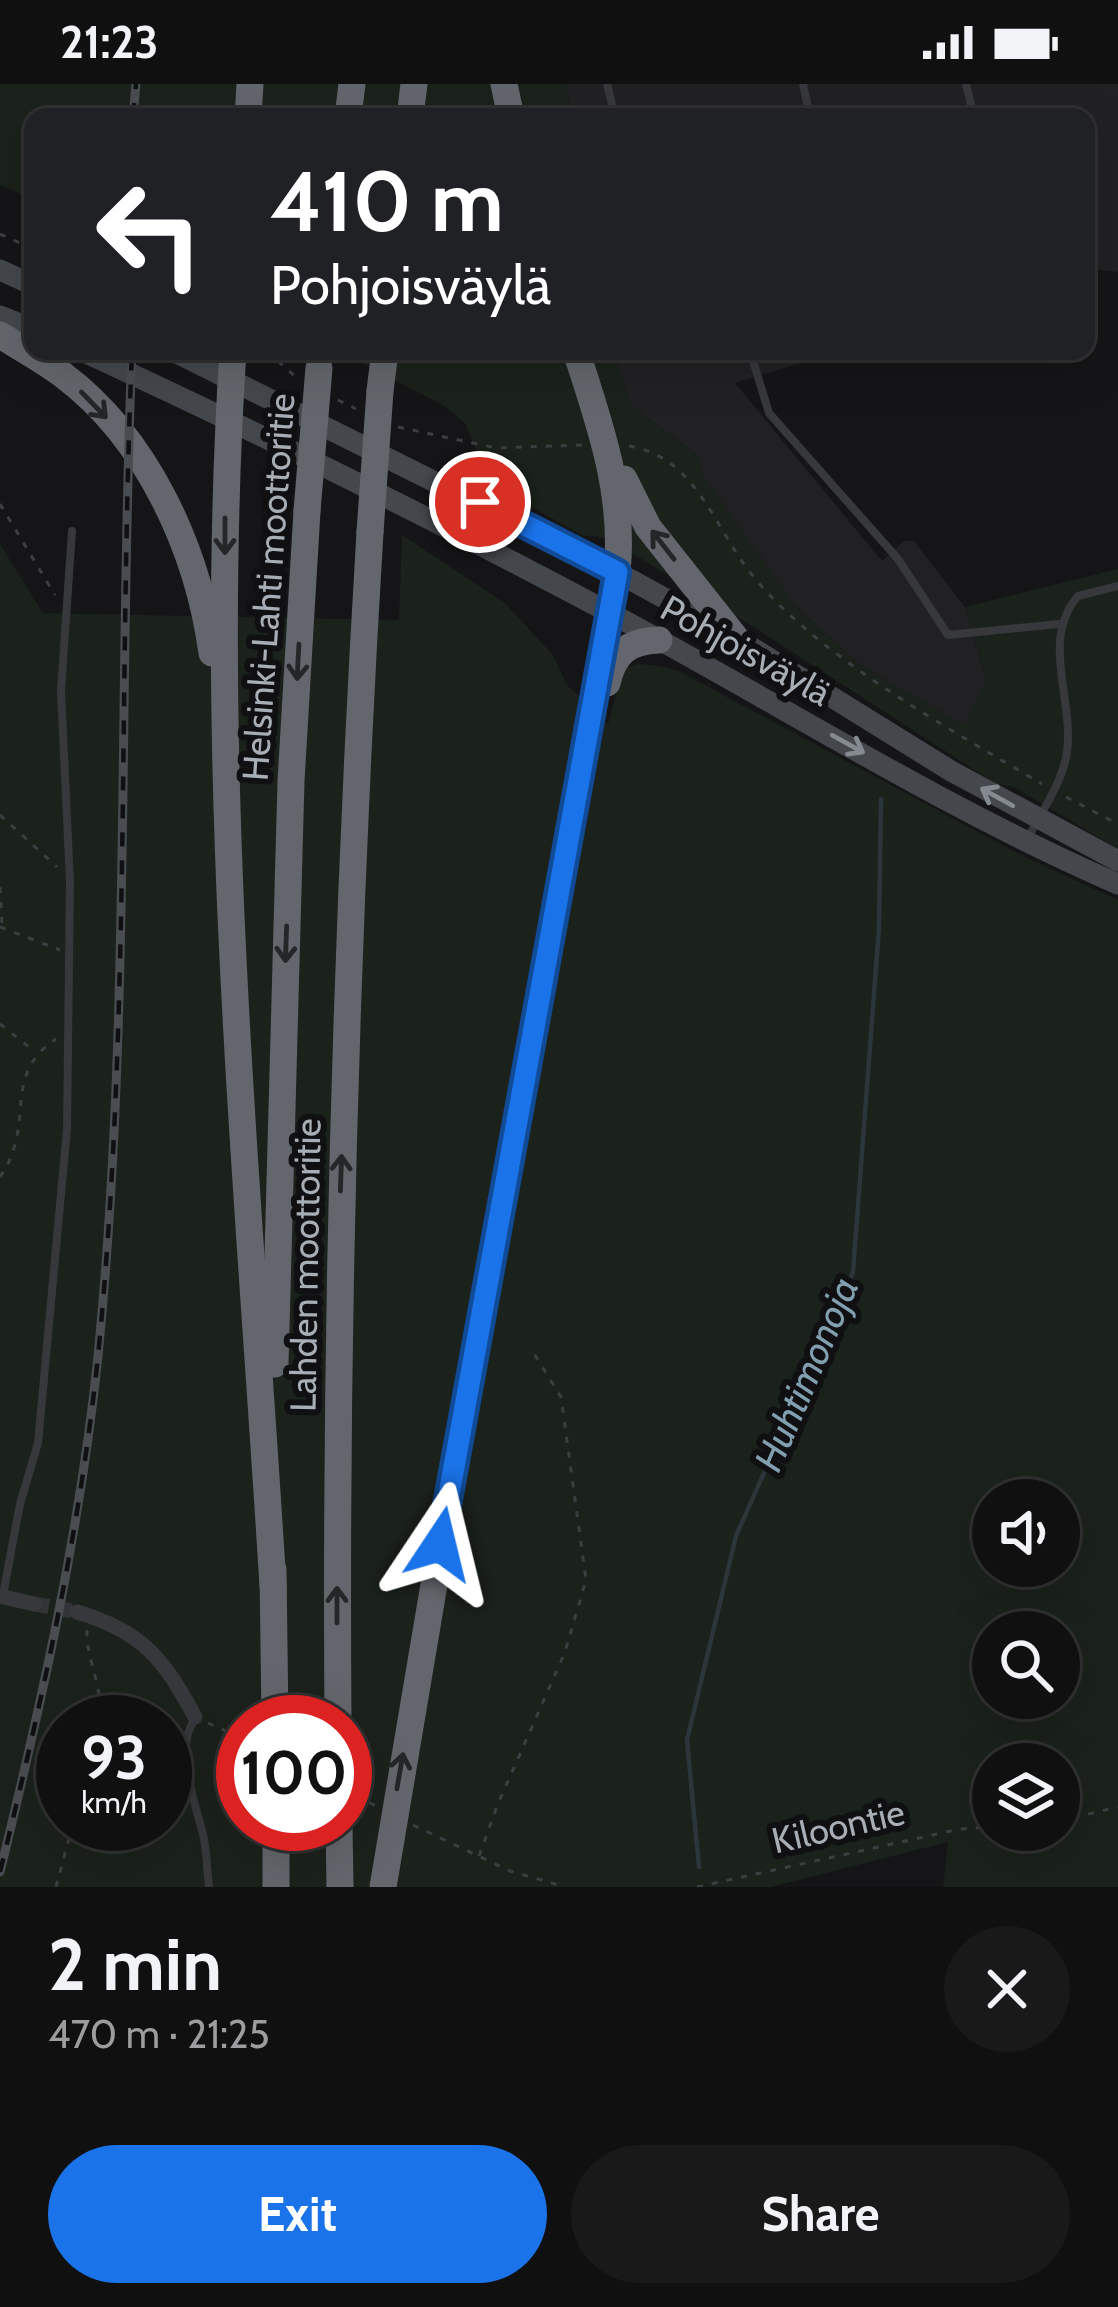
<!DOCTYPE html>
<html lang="en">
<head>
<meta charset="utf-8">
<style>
	:root { --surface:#101011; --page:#19191a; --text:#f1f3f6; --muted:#9c9d9f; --line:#303031; --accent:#1a73e8 }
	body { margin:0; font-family:Cabin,sans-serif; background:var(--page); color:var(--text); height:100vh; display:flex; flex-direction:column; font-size:45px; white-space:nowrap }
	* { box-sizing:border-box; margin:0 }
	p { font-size:39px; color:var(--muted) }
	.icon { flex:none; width:66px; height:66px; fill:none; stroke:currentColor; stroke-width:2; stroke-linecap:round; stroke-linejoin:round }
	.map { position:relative; height:1803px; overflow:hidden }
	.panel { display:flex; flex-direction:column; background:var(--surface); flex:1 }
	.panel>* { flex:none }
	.hud { position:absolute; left:24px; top:24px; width:1071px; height:252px; border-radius:24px; box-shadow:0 12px 48px #0002,0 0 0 3px var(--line); background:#202124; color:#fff; overflow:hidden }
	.tools { position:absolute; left:972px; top:1395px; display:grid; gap:24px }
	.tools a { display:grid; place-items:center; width:108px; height:108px; border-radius:50%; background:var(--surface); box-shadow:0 12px 48px #0002,0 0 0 3px var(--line); font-size:60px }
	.speed { position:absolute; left:36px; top:1611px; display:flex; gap:24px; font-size:60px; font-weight:700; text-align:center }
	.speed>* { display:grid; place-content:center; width:156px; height:156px; border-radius:50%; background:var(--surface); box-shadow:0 12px 48px #0002,0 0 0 3px var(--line); line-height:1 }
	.speed small { font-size:30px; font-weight:400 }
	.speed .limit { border:18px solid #d22; background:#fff; color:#111 }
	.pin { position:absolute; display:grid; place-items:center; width:102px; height:102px; color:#fff; margin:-51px; border:6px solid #fff; border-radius:50%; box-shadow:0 3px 12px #0007 }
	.me { position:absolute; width:132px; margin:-66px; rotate:10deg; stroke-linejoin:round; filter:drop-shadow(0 0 9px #0008) }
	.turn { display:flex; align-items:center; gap:42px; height:252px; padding:0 48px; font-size:54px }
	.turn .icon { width:156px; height:156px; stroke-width:2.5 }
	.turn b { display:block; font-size:84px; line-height:102px }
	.round { display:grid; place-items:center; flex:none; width:126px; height:126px; border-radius:63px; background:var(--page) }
	.headline { display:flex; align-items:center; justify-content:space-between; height:204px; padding:0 48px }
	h1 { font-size:72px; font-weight:800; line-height:90px }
	.action { display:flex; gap:24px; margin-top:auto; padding:24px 48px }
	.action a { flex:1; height:138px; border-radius:72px; background:var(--accent); color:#fff; font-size:48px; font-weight:800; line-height:138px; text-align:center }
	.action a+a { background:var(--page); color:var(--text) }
	.status { display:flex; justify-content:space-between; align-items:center; height:84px; padding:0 60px; background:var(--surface); direction:ltr }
	.status svg { height:33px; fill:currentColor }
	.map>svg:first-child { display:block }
	.built { fill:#212124 }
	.green { fill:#1b211b; fill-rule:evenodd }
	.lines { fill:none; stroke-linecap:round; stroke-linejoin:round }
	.stream { stroke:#2c353a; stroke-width:4.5 }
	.minor-tunnel { stroke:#323437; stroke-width:15; stroke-dasharray:15 8; stroke-linecap:butt }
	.path { stroke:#3c3f42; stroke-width:3; stroke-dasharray:6 9; stroke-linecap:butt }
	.service { stroke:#36383b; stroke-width:8 }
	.minor { stroke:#36383b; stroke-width:15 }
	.secondary { stroke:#44474b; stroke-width:21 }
	.motorway { stroke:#63666c; stroke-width:27 }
	.rail-casing { stroke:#494c50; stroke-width:9 }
	.rail { stroke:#101012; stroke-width:4.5; stroke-dasharray:14; stroke-linecap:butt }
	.motorway-bridge { stroke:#63666c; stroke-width:27 }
	.oneway { stroke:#252628 }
	.oneway2 { stroke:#858a91 }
	.route-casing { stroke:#114b97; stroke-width:30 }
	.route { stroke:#1a73e8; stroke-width:21 }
	.labels { text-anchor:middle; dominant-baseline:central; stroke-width:12; stroke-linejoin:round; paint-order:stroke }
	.street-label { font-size:36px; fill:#a8aeb6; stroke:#101012 }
	.water-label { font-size:39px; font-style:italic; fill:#819fae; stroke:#101012 }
</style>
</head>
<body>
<div class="status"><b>21:23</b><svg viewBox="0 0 49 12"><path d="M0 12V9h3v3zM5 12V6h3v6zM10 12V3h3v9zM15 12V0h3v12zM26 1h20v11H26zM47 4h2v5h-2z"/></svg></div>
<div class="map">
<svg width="1118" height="1803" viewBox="0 0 1118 1803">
	<rect width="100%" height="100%" fill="#151517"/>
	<g class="built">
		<path d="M 567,0 L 1118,0 L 1118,188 L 1086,184 L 1086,33 L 571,33 Z"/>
		<path d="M 613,267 L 841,267 L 735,299 L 882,477 L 904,457 L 914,457 L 965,523 L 987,598 L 965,642 L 860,581 L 796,523 L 703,392 L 699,373 L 631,322 Z"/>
	</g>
	<g class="green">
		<path d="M 0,0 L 567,0 L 571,33 L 33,33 L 33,115 L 0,101 Z"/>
		<path d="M 338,267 L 613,267 L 631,322 L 699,373 L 703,392 L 796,523 L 860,581 L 964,641 L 987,597 L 965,523 L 1118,485 L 1118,765 L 1014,703 L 996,700 L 738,533 L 606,454 L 582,451 L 491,401 L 465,339 L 444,322 Z"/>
		<path d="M 402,451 L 506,520 L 552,570 L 567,601 L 608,640 C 625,588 611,569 679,587 L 1025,773 L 1118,816 L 1118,1803 L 943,1803 L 948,1758 L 771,1803 L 0,1803 L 0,460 L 43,529 L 399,536 ZM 993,1416 L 1059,1416 L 1059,1482 L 993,1482 ZM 993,1548 L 1059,1548 L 1059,1614 L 993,1614 ZM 63,1638 L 165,1638 L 165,1740 L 63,1740 ZM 243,1638 L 345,1638 L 345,1740 L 243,1740 ZM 993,1680 L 1059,1680 L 1059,1746 L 993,1746 Z"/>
	</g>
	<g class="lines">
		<path class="stream" d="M 699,1783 L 687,1656 L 736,1452 L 853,1188 L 879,844 L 881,715"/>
		<path class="minor-tunnel" d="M 34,1520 L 77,1528"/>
		<g class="path">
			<path d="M 0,150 L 33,165"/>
			<path d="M 267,267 L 298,295"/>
			<path d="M 338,316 L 356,325"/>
			<path d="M 398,343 L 496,364 L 584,361"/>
			<path d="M 629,362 C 699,374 714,447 757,497 C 824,576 951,646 1042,700"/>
			<path d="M 0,420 L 55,511"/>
			<path d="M 1066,713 L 1118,740"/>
			<path d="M 0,731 L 57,783"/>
			<path d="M 0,803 L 2,840"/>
			<path d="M 0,843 L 60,866"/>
			<path d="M 0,940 L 34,967"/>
			<path d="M 0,1093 C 37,1040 0,992 56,955"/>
			<path d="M 87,1546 C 86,1578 106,1608 98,1638"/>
			<path d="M 208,1639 L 243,1655"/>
			<path d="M 356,1712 L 376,1722"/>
			<path d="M 1059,1737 L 1118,1723"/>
			<path d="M 413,1741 L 510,1787 L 566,1803"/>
			<path d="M 479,1772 L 497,1722 L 565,1568 L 586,1496 L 561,1313 L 533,1268"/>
			<path d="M 56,1803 L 73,1740"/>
			<path d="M 697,1803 L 960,1745 L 993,1743"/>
		</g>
		<g class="service">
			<path d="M 607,0 L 615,33"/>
			<path d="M 803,0 L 810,33"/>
			<path d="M 966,0 L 974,33"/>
			<path d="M 750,267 L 769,329 L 898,475 L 948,551 L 1059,540"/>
			<path d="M 1028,754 C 1041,728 1063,698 1067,668 C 1074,615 1040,556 1078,512 L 1118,502"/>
			<path d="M 3,1511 L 20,1420 L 38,1359 L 67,1045 L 70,798 L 61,607 L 72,447"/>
			<path d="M 195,1635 C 172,1668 197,1720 204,1755 C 207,1771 207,1787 209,1803"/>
		</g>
		<g class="minor">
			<path d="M 0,1512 L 34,1520"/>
			<path d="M 77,1528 C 142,1547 164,1575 195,1633"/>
		</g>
		<g class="secondary">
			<path d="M 0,186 L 33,201"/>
			<path d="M 0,232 L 33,245"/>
			<path d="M 82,267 C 261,350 438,437 612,530 C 780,620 943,724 1118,800"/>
			<path d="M 173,267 L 633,497 L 735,553 L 951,687 L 1118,777"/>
		</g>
		<g class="motorway">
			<path d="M 504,0 L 511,33"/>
			<path d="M 248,33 L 250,0"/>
			<path d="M 348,33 L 352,0"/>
			<path d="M 410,33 L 414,0"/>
			<path d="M 0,251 C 21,264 43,276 63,291 C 148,355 198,466 212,569"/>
			<path d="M 233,267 C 206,679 248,1091 273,1502"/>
			<path d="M 380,307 L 385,267"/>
			<path d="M 624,395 L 648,443 L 735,553"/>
			<path d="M 607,599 C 614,569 628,557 659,556"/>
			<path d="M 275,1280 L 291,697 L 307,427"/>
			<path d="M 273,1486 L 275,1638"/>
			<path d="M 338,1638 C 335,1241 346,845 370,448"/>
			<path d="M 276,1740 L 276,1803"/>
			<path d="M 339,1740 L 340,1803"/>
			<path d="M 383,1803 L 455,1376 L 617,488 C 625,411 600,340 576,267"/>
		</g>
		<g class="rail-casing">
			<g id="rail">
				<path d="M 133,33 L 136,0"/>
				<path d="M 0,1788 C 42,1617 80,1447 98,1272 C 131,938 118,602 132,267"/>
			</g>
		</g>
		<use href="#rail" class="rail"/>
		<g class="motorway-bridge">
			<path d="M 307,427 L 319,284"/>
			<path d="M 370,448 L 380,307"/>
		</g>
	</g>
	<defs><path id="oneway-shaft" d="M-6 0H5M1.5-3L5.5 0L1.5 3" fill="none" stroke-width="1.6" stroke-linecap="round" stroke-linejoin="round" transform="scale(3)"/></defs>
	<g class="oneway">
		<use href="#oneway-shaft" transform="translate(94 321) rotate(46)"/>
		<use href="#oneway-shaft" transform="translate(225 452) rotate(90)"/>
		<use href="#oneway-shaft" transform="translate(663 461) rotate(-128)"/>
		<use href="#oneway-shaft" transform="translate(298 578) rotate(93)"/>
		<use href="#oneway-shaft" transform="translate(286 860) rotate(92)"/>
		<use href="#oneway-shaft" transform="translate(341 1089) rotate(-88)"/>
		<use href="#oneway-shaft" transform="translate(337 1521) rotate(-90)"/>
		<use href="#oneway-shaft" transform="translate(400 1687) rotate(-80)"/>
	</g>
	<g class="oneway2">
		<use href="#oneway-shaft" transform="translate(848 660) rotate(29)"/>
		<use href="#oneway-shaft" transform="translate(997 713) rotate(-151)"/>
	</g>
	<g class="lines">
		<g class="route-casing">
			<path id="route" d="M 440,1460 L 617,488 L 480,418"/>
		</g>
		<use href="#route" class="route"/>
	</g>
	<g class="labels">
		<g class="street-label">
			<text transform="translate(268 503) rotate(-86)">Helsinki-Lahti moottoritie</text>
			<text transform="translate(746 566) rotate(29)">Pohjoisväylä</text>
			<text transform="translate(305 1181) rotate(-89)">Lahden moottoritie</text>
			<text transform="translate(838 1742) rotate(-13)">Kiloontie</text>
		</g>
		<g class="water-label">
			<text transform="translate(806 1290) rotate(-67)">Huhtimonoja</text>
		</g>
	</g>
</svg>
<div class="tools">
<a><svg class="icon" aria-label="sound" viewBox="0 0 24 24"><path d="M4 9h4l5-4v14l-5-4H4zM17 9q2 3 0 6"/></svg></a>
<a><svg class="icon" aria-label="search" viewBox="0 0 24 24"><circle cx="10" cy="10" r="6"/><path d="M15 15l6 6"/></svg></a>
<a><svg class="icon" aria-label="layers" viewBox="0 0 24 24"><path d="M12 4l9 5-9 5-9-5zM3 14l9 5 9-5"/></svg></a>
</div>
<div class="speed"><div>93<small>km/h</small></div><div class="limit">100</div></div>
<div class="pin" style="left:480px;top:418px;background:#d93025"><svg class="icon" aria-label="arrive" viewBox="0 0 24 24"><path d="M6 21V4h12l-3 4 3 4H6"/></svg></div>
<svg class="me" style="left:440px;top:1460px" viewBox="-20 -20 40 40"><path d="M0-17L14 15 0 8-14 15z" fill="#1a73e8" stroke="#fff" stroke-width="4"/></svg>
<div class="hud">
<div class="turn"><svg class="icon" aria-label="left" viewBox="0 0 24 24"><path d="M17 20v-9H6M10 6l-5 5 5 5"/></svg><div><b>410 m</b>Pohjoisväylä</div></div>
</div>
</div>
<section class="panel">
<div class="headline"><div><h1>2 min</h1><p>470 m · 21:25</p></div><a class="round"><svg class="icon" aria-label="close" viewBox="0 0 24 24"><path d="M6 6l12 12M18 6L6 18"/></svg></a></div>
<div class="action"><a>Exit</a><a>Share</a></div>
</section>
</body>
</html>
